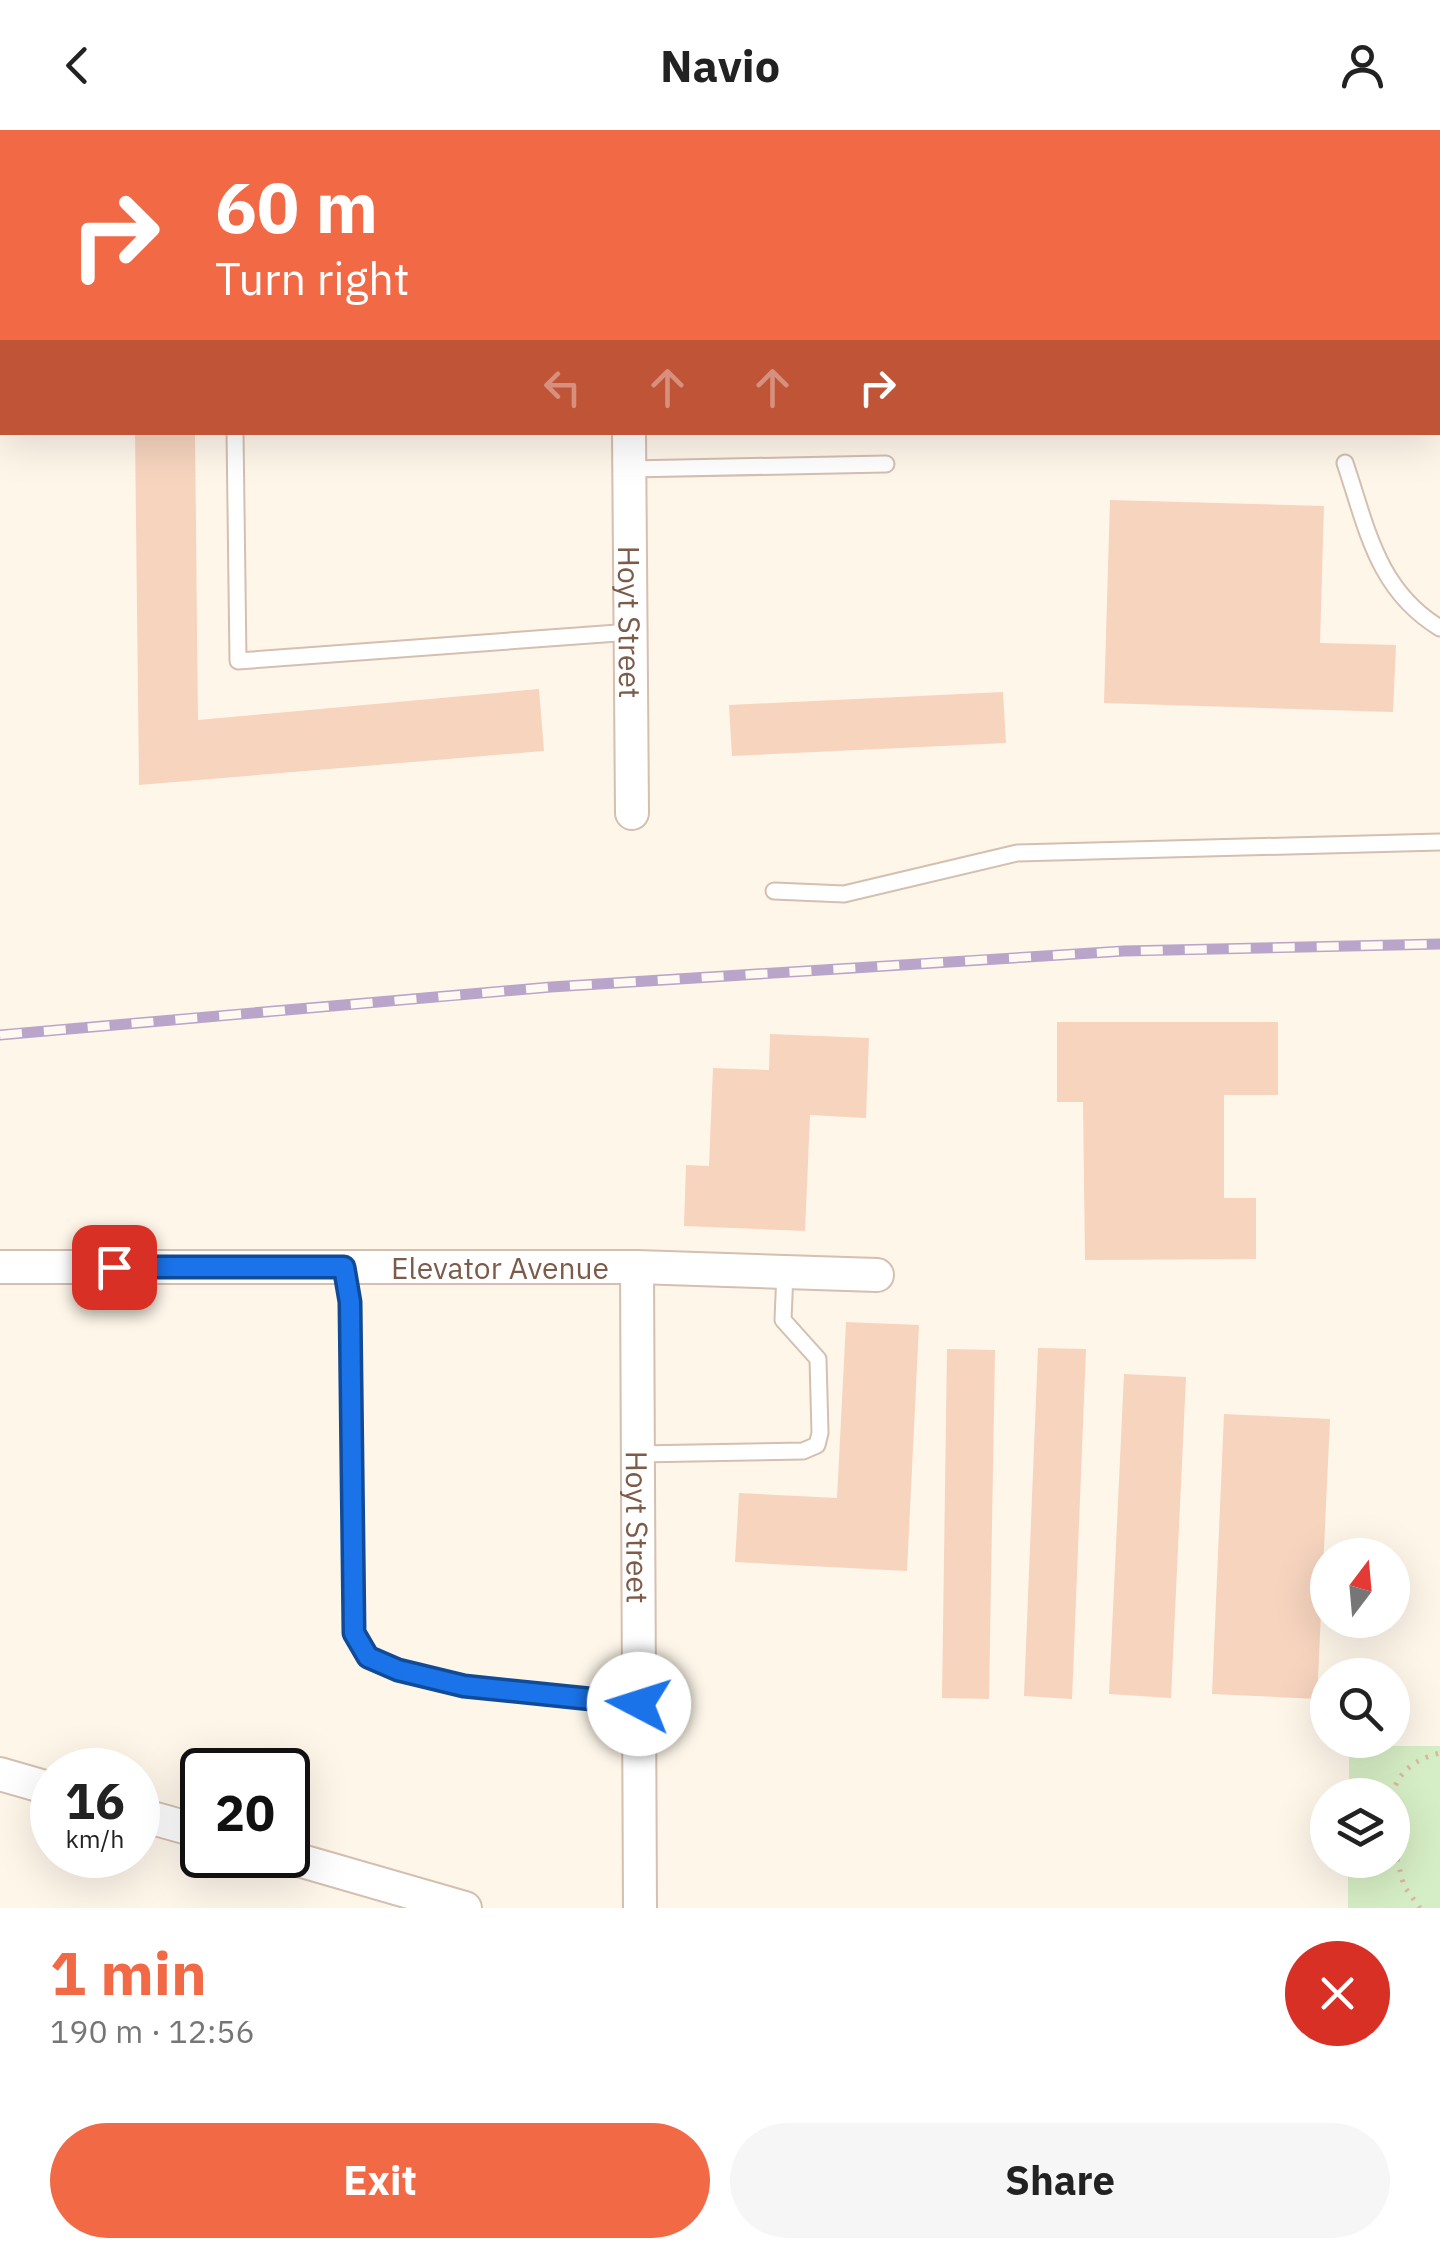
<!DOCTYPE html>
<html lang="en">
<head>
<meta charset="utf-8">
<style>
	:root { --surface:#fff; --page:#f6f6f6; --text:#222; --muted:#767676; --accent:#f16a45 }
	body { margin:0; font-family:"IBM Plex Sans",sans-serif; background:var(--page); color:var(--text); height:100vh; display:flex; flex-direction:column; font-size:38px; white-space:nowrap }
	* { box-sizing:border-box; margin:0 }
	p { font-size:32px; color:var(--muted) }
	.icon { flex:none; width:55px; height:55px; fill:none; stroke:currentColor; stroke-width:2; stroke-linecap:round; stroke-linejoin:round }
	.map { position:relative; height:1778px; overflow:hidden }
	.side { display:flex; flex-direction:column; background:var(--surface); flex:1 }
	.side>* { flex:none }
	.banner { position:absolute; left:0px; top:0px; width:1440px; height:305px; box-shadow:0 10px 40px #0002; background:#f16a45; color:#fff; overflow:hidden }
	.needle { width:65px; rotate:16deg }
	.tools { position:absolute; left:1310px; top:1408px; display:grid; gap:20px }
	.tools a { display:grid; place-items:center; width:100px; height:100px; border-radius:50%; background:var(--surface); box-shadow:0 10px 40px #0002; font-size:50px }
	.speed { position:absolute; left:30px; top:1618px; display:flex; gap:20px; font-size:50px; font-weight:700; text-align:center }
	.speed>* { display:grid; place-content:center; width:130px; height:130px; border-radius:50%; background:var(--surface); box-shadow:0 10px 40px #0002; line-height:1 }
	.speed small { font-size:25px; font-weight:400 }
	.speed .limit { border:5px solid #111; border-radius:15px; background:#fff; color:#111 }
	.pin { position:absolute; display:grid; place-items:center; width:85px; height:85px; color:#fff; margin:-42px; border-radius:20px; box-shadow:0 5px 15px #0006 }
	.me { position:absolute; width:110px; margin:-55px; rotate:275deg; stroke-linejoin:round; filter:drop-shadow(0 0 8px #0008) }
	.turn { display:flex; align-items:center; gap:35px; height:210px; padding:0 50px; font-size:45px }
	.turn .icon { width:130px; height:130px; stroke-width:2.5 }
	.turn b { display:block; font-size:70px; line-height:85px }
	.lanes { display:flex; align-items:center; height:95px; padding:0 50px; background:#0003; justify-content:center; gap:50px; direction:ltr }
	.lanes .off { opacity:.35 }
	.round { display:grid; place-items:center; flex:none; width:105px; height:105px; border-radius:52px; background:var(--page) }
	.overview { display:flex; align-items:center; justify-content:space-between; height:170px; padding:0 50px }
	h1 { font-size:60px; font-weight:700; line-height:75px; color:var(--accent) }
	.primary-button { display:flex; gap:20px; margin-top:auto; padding:20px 50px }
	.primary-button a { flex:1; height:115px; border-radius:60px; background:var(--accent); color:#fff; font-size:40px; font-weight:700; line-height:115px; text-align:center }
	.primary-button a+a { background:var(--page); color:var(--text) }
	header { display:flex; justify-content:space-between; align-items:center; height:130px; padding:0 50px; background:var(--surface); font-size:45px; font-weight:700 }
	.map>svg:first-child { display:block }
	.green { fill:#d6eec5 }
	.building { fill:#f6d4be }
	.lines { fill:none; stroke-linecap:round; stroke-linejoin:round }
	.lane-casing { stroke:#d4bfb0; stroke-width:19 }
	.street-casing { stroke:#d4bfb0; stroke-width:36 }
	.path { stroke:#dcb7a0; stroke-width:5; stroke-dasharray:2.5 8; stroke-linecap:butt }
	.lane { stroke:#fff; stroke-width:15 }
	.street { stroke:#fff; stroke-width:32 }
	.rail-casing { stroke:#b9a5ca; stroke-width:11 }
	.rail { stroke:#fff9f1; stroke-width:8; stroke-dasharray:22; stroke-linecap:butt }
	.route-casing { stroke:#114b97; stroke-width:25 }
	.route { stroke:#1a73e8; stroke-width:18 }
	.labels { text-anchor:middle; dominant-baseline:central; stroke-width:8; stroke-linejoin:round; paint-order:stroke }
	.street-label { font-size:30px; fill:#7c5b49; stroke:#fff9f1 }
</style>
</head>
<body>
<header><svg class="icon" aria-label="back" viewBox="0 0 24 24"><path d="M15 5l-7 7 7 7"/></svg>Navio<svg class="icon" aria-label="person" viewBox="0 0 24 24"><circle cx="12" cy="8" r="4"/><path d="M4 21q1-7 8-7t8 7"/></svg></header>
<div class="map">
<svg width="1440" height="1778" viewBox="0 0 1440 1778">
	<rect width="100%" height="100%" fill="#fef6e9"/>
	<path class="green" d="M 1349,1616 L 1440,1616 L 1440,1778 L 1348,1778 L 1348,1730 L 1392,1730 L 1392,1665 L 1349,1665 Z"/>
	<g class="building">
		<path d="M 135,302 L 195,302 L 198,590 L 539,559 L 544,621 L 139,655 Z"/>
		<path d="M 1110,370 L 1324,376 L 1320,513 L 1396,515 L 1393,582 L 1104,573 Z"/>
		<path d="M 1003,562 L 1006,613 L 732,626 L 729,575 Z"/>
		<path d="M 1057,892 L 1278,892 L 1278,965 L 1224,965 L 1224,1068 L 1256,1068 L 1256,1129 L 1085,1130 L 1083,972 L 1057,972 Z"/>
		<path d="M 770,904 L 869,908 L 866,988 L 810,985 L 805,1101 L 684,1096 L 686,1035 L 709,1036 L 713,938 L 769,940 Z"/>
		<path d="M 846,1192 L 919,1195 L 907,1441 L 735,1432 L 739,1363 L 837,1368 Z"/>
		<path d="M 1038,1218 L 1086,1219 L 1072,1569 L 1024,1566 Z"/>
		<path d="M 947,1219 L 995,1220 L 989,1569 L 942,1568 Z"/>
		<path d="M 1124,1244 L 1186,1247 L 1171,1568 L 1109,1564 Z"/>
		<path d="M 1224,1284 L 1330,1289 L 1317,1569 L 1212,1564 Z"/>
	</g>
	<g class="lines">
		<g class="lane-casing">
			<g id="lane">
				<path d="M 235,302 L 238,531 L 631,502"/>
				<path d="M 1345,333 C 1367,398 1377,460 1440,498"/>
				<path d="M 629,339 L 886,334"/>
				<path d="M 774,761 L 844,764 L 1017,723 L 1440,712"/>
				<path d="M 344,1137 L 351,1172 L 353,1503 L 368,1527 L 398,1540 L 464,1556 L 639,1574"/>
				<path d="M 638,1324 L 803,1321 L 817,1315 L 820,1303 L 818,1229 L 783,1190 L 785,1142"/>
			</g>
		</g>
		<g class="street-casing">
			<g id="street">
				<path d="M 626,0 L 626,2"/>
				<path id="s1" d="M 629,302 L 632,683"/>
				<path id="s2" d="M 0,1137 L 637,1137 L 877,1145"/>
				<path id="s3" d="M 637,1137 L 640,1778"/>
				<path d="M 0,1644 L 52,1659"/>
				<path d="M 138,1684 L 202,1702"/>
				<path d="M 281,1725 L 465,1778"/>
			</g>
		</g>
		<g class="path">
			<path d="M 1392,1665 C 1399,1640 1416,1629 1440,1623"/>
			<path d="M 1392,1709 L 1404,1756 L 1420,1778"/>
		</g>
		<use href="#lane" class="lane"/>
		<use href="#street" class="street"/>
		<g class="rail-casing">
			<path id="rail" d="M 0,905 L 551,857 L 1124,821 L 1440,814"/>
		</g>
		<use href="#rail" class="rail"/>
	</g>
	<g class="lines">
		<g class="route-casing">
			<path id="route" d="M 114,1137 L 344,1137 L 350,1172 L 354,1503 L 368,1527 L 398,1540 L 464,1556 L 639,1574"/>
		</g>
		<use href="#route" class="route"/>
	</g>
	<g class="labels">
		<g class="street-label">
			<text stroke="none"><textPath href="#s1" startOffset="190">Hoyt Street</textPath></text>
			<text stroke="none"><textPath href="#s2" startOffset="500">Elevator Avenue</textPath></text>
			<text stroke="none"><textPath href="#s3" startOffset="260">Hoyt Street</textPath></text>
		</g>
	</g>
</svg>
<div class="tools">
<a><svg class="needle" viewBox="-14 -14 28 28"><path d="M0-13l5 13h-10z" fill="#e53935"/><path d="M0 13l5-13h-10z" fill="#767676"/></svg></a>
<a><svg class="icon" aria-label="search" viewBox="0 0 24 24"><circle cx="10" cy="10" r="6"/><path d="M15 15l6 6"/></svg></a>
<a><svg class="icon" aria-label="layers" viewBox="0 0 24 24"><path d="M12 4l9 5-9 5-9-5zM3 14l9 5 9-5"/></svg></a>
</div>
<div class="speed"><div>16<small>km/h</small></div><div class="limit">20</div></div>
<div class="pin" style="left:114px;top:1137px;background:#d93025"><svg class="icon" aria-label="arrive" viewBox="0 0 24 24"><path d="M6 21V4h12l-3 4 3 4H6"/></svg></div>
<svg class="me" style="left:639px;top:1574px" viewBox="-20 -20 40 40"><circle r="19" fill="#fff"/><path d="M0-13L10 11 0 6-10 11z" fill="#1a73e8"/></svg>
<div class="banner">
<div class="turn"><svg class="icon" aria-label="right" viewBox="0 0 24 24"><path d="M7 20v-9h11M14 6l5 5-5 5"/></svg><div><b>60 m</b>Turn right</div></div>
<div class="lanes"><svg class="icon off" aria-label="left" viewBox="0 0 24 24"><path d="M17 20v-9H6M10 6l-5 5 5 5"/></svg><svg class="icon off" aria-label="ahead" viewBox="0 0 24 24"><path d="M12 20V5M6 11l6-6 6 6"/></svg><svg class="icon off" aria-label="ahead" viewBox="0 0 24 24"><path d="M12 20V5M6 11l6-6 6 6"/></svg><svg class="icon" aria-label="right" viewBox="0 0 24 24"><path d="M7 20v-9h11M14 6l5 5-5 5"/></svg></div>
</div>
</div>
<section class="side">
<div class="overview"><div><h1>1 min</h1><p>190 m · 12:56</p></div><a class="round" style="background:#d93025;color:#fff"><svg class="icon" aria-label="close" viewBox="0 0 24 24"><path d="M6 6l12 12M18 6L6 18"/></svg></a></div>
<div class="primary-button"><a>Exit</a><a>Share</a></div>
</section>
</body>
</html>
